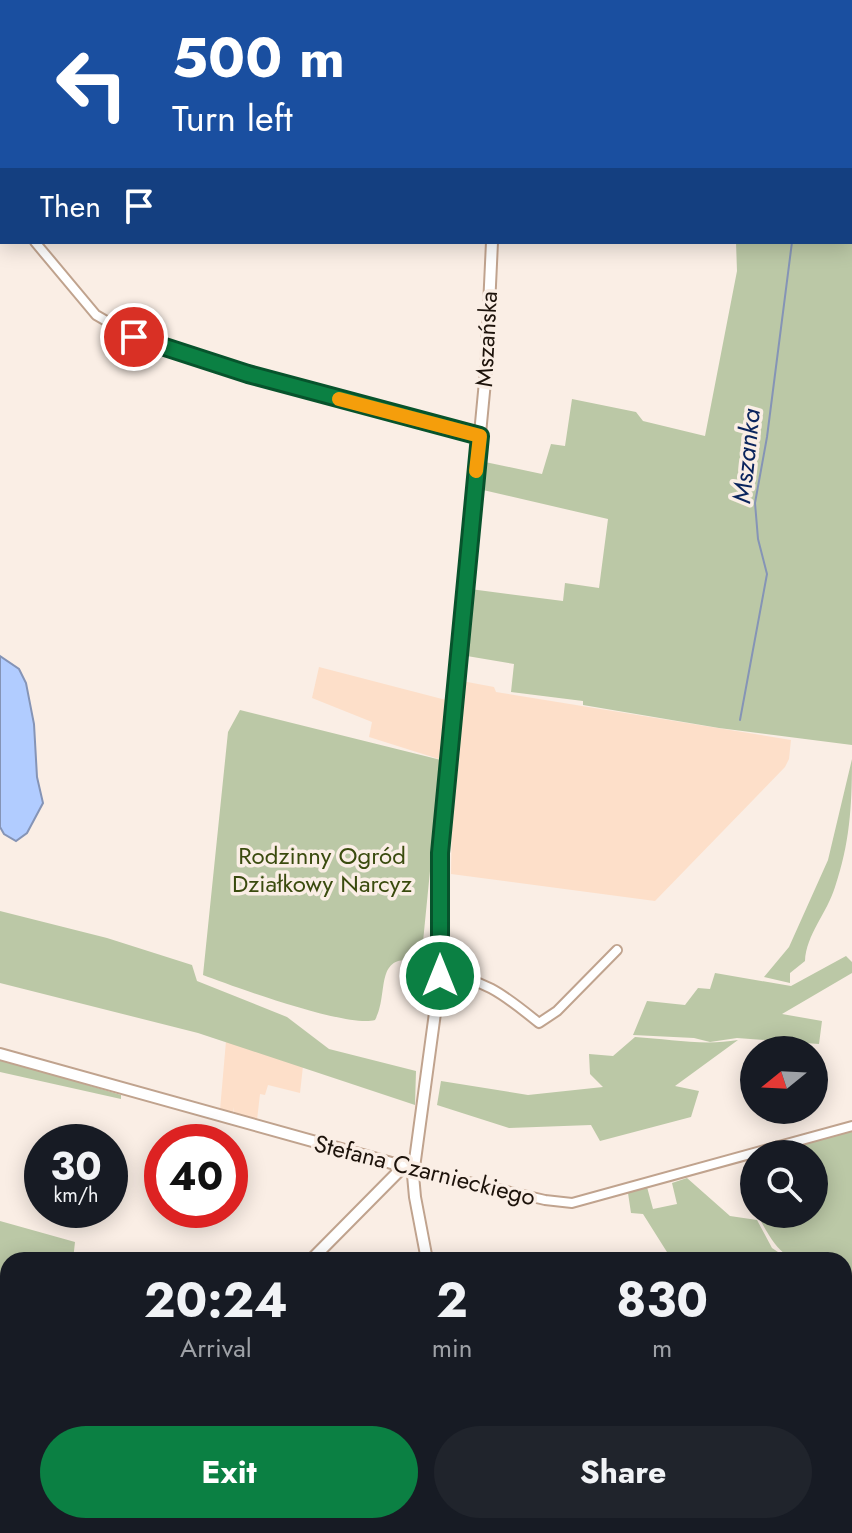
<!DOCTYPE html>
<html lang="en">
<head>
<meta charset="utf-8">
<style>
	:root { --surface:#171b24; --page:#20242c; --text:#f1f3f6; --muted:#9ea1a6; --accent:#0b8043 }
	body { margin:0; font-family:Jost,sans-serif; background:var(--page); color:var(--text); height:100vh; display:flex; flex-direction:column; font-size:30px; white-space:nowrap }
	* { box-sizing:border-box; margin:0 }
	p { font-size:26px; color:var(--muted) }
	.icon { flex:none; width:44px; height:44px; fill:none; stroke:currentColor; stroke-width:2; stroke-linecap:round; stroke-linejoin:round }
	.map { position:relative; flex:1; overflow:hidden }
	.sheet { position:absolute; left:0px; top:1252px; width:852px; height:282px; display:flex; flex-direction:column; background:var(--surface); border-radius:24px 24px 0 0; box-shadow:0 4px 20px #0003 }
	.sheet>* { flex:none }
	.banner { position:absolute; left:0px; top:0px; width:852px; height:244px; box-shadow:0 4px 20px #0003; background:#1a4fa0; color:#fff; overflow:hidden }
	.needle { width:52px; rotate:252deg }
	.tools { position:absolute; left:740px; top:1036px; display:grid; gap:16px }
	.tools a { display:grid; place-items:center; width:88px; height:88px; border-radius:50%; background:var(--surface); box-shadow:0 4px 20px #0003; font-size:40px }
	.speed { position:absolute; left:24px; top:1124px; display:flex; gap:16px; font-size:40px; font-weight:700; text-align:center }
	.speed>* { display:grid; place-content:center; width:104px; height:104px; border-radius:50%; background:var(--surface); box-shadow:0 4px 20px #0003; line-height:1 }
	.speed small { font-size:20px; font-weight:400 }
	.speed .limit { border:12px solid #d22; background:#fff; color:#111 }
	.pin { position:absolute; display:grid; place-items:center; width:68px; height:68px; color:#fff; margin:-34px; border:4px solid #fff; border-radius:50%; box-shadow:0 2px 8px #0007 }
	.me { position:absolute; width:88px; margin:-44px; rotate:0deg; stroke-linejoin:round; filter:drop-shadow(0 0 6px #0008) }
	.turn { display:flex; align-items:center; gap:28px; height:168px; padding:0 40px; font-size:36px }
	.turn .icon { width:104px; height:104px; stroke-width:2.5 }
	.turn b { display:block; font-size:56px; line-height:68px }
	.then { display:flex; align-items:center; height:76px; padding:0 40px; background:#0003; gap:16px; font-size:30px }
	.eta { display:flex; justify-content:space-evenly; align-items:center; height:136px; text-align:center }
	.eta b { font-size:48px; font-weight:700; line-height:56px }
	.button { display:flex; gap:16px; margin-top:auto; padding:16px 40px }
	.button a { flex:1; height:92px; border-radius:48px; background:var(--accent); color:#fff; font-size:32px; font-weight:700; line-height:92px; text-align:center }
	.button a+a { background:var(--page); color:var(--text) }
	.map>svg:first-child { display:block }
	.built { fill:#fddfc9 }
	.green { fill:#bbc8a6 }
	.water { fill:#b1ccff; stroke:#8594b6; stroke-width:2 }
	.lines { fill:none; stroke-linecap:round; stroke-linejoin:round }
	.stream { stroke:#8594b6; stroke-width:2 }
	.minor-casing { stroke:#c0a38e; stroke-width:12 }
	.tertiary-casing { stroke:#c0a38e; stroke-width:14 }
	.minor { stroke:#fff; stroke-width:8 }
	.tertiary { stroke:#fff; stroke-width:10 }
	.route-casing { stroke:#07532c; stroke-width:20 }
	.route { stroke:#0b8043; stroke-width:14 }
	.slow { stroke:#f59e0b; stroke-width:14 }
	.labels { text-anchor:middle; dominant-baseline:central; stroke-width:7; stroke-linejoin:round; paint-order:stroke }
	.street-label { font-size:24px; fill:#1d130b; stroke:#faeee5 }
	.park-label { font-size:24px; fill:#3a4b0e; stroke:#faeee5 }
	.water-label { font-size:26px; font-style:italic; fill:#0a245d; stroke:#faeee5 }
</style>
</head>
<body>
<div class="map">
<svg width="852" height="1533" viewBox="0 0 852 1533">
	<rect width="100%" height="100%" fill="#faeee5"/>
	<g class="built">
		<path d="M 319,667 L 446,700 L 442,760 L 369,737 L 372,722 L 312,698 Z"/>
		<path d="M 462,681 L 494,687 L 496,692 L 791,740 L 789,759 L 785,767 L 655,901 L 451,874 L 452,811 L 450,802 Z"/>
		<path d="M 226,1041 L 303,1066 L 300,1093 L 268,1085 L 265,1095 L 260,1094 L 257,1120 L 234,1114 L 234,1107 L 233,1114 L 220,1110 Z"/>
	</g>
	<g class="green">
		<path d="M 852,105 L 852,745 L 719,728 L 583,705 L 583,701 L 511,692 L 514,664 L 461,655 L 470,589 L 563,601 L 565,583 L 599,588 L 608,519 L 483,490 L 485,462 L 542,474 L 551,444 L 565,446 L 572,399 L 636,412 L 643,421 L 705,436 L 737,271 L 736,242 L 850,242 Z"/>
		<path d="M 240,710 L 441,760 L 421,962 C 372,950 390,993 375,1020 C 347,1028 235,987 203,975 L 228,732 Z"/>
		<path d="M 852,759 C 852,805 850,843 835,887 C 827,913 806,935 805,961 L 790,973 L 790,983 L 764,977 L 789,947 L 828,860 Z"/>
		<path d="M 0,911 L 107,938 L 192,965 L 197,981 L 287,1017 L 329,1049 L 416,1071 L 415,1105 L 198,1033 L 0,983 Z"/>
		<path d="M 846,956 L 852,962 L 852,973 L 782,1014 L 822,1021 L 819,1044 L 737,1038 L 710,1042 L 694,1038 L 633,1035 L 647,1001 L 685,1005 L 698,988 L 710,989 L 715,973 L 791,986 Z"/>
		<path d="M 635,1037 C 669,1039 704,1046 738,1040 L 675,1086 L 699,1091 L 691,1117 L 600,1141 L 591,1125 L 509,1128 L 437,1105 L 441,1081 L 528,1095 L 603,1087 L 590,1074 L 589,1054 L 613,1056 Z"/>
		<path d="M 0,1059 L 121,1095 L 121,1099 L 0,1072 Z"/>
		<path d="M 852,1130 L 852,1533 L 588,1533 L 589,1526 L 844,1526 L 844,1260 C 788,1260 785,1266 757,1214 L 814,1214 L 814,1154 L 780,1154 L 779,1151 Z"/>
		<path d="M 687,1178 L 730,1216 L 757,1220 L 772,1248 L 790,1260 L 672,1260 L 643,1214 L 631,1213 L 628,1193 L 647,1187 L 653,1209 L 677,1204 L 672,1183 Z"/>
		<path d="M 0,1221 L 75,1242 L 73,1260 L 8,1260 L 8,1357 L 0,1354 Z"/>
		<path d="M 76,1526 L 396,1526 L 394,1533 L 74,1533 Z"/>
	</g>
	<path class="water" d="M 0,656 L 19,669 L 26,683 L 34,724 L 37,777 L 43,803 L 27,833 L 16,841 L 4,834 L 0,827 Z"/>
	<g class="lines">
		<g class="stream">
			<path d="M 752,0 L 753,2"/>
			<path d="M 850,111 L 852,112"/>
			<path d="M 740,720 L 767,574 L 758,539 L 755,503 L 767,437 L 792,242"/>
		</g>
		<g class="minor-casing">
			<g id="minor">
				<path d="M 0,200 L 2,202"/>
				<path d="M 35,242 L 96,315 L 134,337 L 248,374 L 480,436"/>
				<path d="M 440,976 C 482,975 509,999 539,1023 L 557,1011 L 617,950"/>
				<path d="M 413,1169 L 545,1200 L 572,1203 L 852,1126"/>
			</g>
		</g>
		<g class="tertiary-casing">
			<g id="tertiary">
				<path d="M 506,2 L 506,0"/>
				<path d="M 0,1054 L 413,1169"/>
				<path d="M 311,1260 L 402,1168"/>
				<path d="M 427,1260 L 415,1197 L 413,1175 L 440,976 L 440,853 L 486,371 L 492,242"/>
				<path d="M 0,1510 L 8,1504"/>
				<path d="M 487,1526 L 488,1533"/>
			</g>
		</g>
		<use href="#minor" class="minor"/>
		<use href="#tertiary" class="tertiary"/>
	</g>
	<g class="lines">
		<g class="route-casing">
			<path id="route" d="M 134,337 L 248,374 L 480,436 L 440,853 L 440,976"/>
		</g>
		<use href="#route" class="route"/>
		<path class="slow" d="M 339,399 L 480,436 L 476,471"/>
	</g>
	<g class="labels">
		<g class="street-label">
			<text transform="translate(486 339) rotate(-87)">Mszańska</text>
			<text transform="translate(425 1170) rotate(14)">Stefana Czarnieckiego</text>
		</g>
		<g class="park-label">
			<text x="322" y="855">Rodzinny Ogród<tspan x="322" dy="28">Działkowy Narcyz</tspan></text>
		</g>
		<g class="water-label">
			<text transform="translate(746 456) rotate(-84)">Mszanka</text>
		</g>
	</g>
</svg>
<div class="tools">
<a><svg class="needle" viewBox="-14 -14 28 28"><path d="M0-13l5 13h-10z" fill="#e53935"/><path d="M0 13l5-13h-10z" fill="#9ea1a6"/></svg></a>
<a><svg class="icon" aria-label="search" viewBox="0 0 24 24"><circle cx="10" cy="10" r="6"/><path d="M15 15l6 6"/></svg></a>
</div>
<div class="speed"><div>30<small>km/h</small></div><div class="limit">40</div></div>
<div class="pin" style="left:134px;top:337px;background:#d93025"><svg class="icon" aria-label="arrive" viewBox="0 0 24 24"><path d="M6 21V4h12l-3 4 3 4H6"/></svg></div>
<svg class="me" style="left:440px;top:976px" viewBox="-20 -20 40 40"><circle r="17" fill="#0b8043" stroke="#fff" stroke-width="3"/><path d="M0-11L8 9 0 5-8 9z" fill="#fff"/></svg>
<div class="banner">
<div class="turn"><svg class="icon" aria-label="left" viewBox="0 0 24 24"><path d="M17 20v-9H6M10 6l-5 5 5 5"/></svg><div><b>500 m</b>Turn left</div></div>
<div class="then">Then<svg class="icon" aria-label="arrive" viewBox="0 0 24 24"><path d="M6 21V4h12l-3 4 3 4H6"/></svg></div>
</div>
<section class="sheet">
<div class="eta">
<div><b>20:24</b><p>Arrival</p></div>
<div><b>2</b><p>min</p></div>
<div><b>830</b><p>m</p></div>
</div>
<div class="button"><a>Exit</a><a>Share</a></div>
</section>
</div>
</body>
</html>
